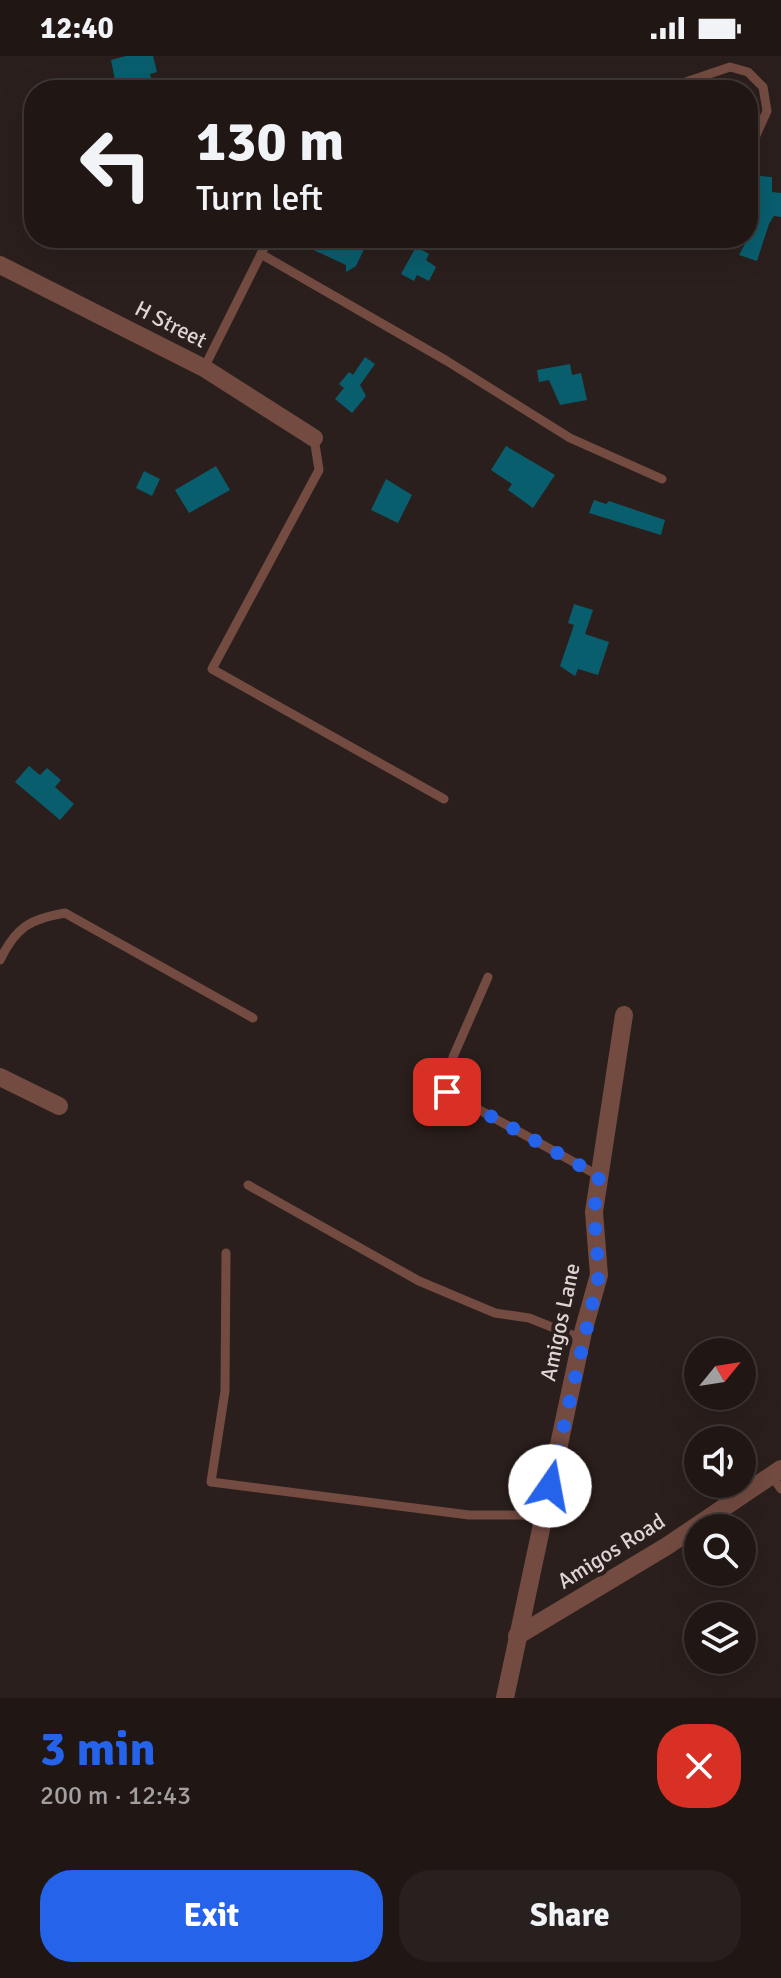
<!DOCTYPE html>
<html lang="en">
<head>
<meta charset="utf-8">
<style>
	:root { --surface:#201715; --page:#28201e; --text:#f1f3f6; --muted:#a29fa0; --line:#3d3634; --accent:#2563eb }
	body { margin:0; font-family:Signika,sans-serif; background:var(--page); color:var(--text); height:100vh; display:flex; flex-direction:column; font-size:30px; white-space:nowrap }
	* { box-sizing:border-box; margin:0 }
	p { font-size:26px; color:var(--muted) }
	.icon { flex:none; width:44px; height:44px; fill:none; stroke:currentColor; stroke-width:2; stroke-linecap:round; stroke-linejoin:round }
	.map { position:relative; height:1642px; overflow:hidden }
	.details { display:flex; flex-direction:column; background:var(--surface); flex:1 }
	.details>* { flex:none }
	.hud { position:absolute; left:24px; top:24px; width:734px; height:168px; border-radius:32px; box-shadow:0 8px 32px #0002,0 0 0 2px var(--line); background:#201715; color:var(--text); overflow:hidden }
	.needle { width:52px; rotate:60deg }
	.buttons { position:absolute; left:684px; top:1282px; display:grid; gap:16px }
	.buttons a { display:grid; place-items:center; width:72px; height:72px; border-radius:50%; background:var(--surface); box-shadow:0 8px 32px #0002,0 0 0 2px var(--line); font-size:40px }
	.pin { position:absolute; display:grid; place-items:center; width:68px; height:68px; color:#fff; margin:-34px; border-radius:16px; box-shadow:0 4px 12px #0006 }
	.me { position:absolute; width:88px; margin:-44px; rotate:12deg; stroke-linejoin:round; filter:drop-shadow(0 0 6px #0008) }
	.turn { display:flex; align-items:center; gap:28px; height:168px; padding:0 40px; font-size:36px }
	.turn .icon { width:104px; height:104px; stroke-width:2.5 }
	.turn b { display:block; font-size:56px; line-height:68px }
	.round { display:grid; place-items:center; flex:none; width:84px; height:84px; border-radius:32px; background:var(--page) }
	.summary { display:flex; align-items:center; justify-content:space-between; height:136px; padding:0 40px }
	h1 { font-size:48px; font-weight:700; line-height:60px; color:var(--accent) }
	.cta { display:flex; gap:16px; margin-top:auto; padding:16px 40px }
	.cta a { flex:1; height:92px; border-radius:32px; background:var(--accent); color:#fff; font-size:32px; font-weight:700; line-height:92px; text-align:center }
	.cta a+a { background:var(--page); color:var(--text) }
	.status { display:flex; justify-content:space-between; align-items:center; height:56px; padding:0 40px; background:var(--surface); direction:ltr }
	.status svg { height:22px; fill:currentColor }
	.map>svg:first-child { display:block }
	.building { fill:#095e6e }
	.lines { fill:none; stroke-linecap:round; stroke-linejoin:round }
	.lane { stroke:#734b41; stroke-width:9 }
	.street { stroke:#734b41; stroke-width:18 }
	.route { stroke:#2563eb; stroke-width:14; stroke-dasharray:0 25.2 }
	.labels { text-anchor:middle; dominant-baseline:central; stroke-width:8; stroke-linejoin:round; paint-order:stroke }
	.street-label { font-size:22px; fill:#dcd5d3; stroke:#2a1f1c }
</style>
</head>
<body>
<div class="status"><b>12:40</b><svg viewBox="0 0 49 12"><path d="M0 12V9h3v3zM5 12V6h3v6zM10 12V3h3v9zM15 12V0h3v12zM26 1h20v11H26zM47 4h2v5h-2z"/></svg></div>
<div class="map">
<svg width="781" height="1642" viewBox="0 0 781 1642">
	<rect width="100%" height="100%" fill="#2a1f1c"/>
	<g class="building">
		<path d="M 126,0 L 153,0 L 157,16 L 150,18 L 152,25 L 117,34 L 111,4 Z"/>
		<path d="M 748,119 L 772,121 L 772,136 L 781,137 L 781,161 L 774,160 L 769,168 L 757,205 L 739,199 L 748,182 Z"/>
		<path d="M 311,182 L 357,182 L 367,187 L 356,210 L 346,216 L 346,209 L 307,191 Z"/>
		<path d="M 416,191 L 429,198 L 426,204 L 436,211 L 429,225 L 417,219 L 414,225 L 401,218 Z"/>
		<path d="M 365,301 L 375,308 L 360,329 L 366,340 L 352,357 L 335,343 L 344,332 L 339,328 L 349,316 L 353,319 Z"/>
		<path d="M 570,308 L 572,319 L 581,317 L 587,344 L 560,349 L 549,324 L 539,326 L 537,314 Z"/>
		<path d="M 506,390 L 555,419 L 533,452 L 508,434 L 512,428 L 491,414 Z"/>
		<path d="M 216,410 L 230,434 L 189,457 L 175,434 Z"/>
		<path d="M 144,415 L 160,423 L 152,440 L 136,432 Z"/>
		<path d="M 386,423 L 412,439 L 398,467 L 371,454 Z"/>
		<path d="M 594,444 L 606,448 L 609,445 L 665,464 L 661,479 L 589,457 Z"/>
		<path d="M 574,548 L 593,554 L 585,578 L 609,586 L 598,619 L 578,613 L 575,620 L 560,610 L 574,569 L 568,567 Z"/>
		<path d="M 29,710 L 40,719 L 47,712 L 61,724 L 55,731 L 74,748 L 60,764 L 15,726 Z"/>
	</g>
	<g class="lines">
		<g class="lane">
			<path d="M 662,34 L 730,11 L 748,16 L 763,31 L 767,55 L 748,97"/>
			<path d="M 733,188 L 733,182"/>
			<path d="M 261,198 L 447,305 L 570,382 L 662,423"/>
			<path d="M 204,312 L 269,182"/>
			<path d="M 314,382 L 319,414 L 212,613 L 444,743"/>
			<path d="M 0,904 C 16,871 30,863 65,857 L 253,962"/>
			<path d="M 488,921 L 453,1001 L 447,1036 L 599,1120"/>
			<path d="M 248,1129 L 419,1225 L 495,1257 L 529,1262 L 582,1283"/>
			<path d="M 226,1197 L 225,1335 L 211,1426 L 469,1459 L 543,1459"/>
			<path d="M 771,1419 L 781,1433"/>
		</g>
		<g class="street">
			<path d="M 0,209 L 204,312 L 314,382"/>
			<path d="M 0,1021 L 59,1050"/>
			<path d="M 517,1580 L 667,1490 L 781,1413"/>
			<path d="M 505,1642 L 583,1276 L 599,1219 L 594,1156 L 624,959"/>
		</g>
	</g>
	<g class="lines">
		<path class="route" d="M 447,1036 L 599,1120 L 594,1156 L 599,1219 L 550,1430"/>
	</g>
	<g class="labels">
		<g class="street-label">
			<text transform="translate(171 268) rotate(27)">H Street</text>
			<text transform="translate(560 1266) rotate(-78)">Amigos Lane</text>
			<text transform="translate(611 1495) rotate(-32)">Amigos Road</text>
		</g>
	</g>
</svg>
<div class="buttons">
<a><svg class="needle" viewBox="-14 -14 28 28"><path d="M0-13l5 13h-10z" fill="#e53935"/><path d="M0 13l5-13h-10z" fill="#a29fa0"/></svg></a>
<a><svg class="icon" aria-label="sound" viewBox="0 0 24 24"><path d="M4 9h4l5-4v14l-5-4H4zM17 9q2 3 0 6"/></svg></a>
<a><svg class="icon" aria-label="search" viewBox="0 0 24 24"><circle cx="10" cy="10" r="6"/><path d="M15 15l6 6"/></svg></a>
<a><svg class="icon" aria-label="layers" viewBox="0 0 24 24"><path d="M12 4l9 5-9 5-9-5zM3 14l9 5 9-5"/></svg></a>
</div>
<div class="pin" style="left:447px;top:1036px;background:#d93025"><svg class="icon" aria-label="arrive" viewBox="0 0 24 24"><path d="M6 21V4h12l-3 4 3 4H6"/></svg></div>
<svg class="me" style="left:550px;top:1430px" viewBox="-20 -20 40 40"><circle r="19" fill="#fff"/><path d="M0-13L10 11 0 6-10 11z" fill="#2563eb"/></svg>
<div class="hud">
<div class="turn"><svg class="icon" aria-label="left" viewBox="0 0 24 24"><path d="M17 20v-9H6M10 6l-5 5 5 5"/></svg><div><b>130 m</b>Turn left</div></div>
</div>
</div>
<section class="details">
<div class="summary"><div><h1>3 min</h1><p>200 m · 12:43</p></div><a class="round" style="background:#d93025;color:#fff"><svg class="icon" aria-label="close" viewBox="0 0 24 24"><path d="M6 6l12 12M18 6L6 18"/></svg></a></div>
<div class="cta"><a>Exit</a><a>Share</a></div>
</section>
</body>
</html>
